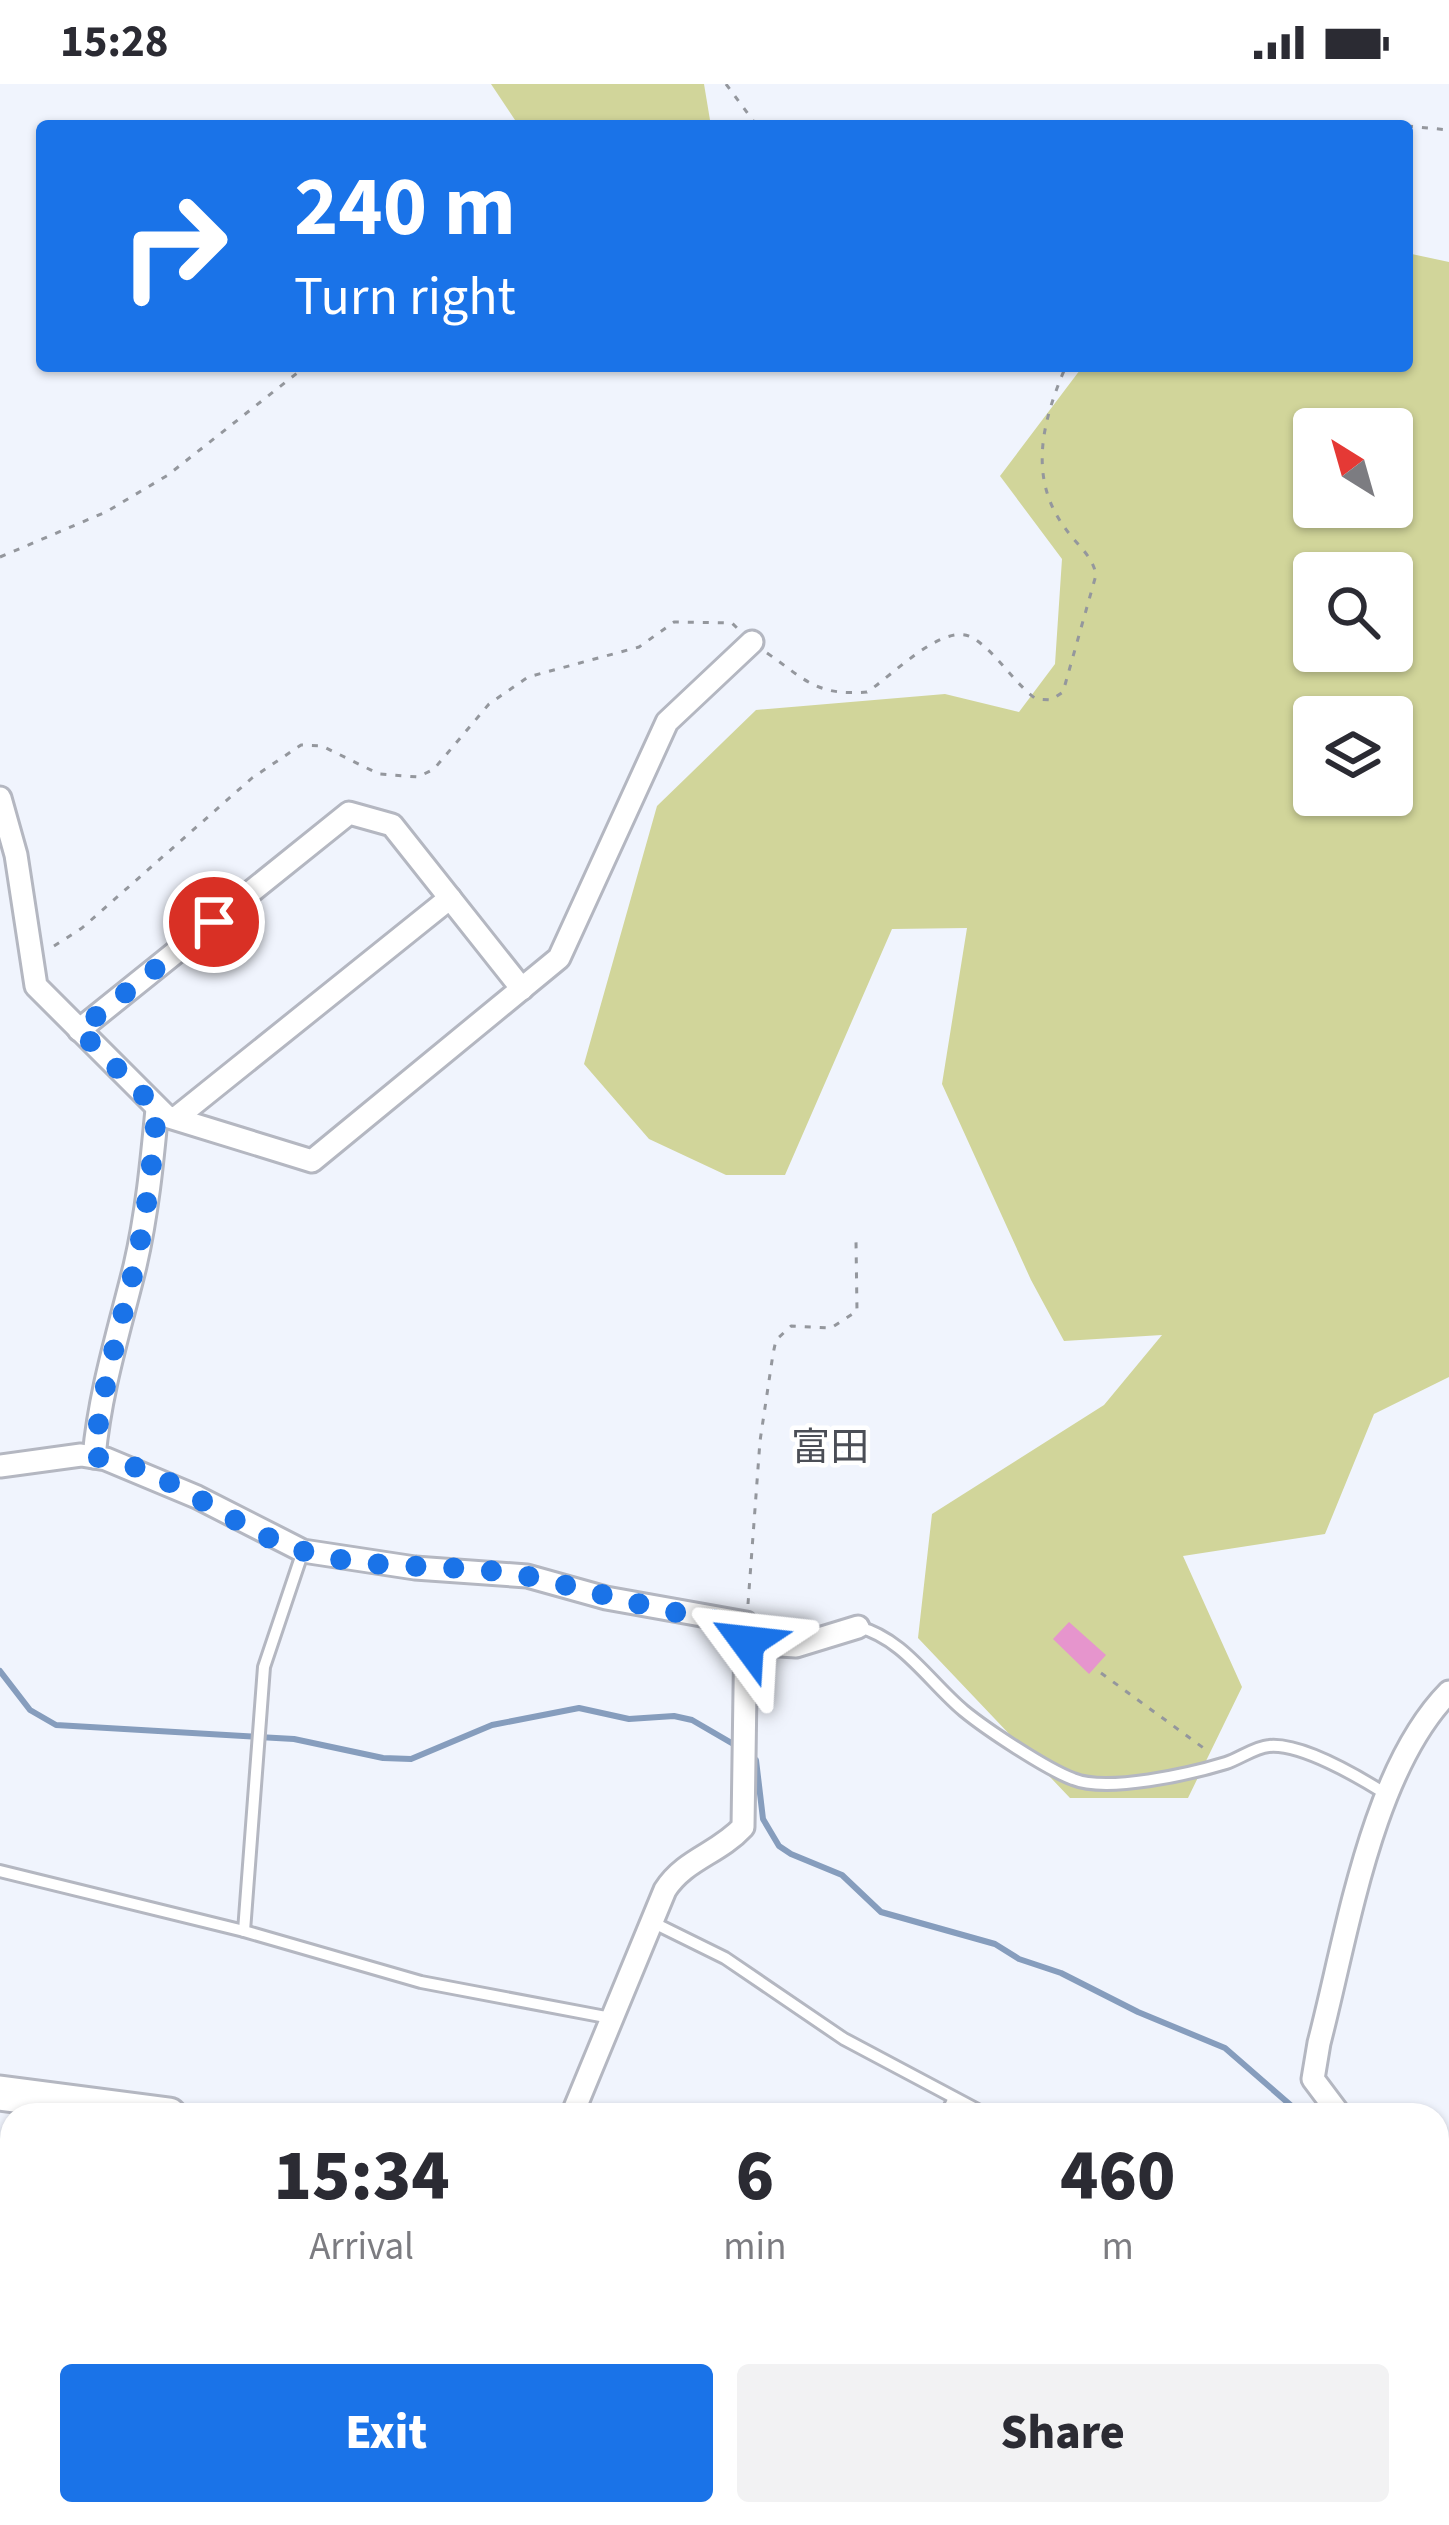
<!DOCTYPE html>
<html lang="en">
<head>
<meta charset="utf-8">
<style>
	:root { --surface:#fff; --page:#f2f2f3; --text:#2b2b33; --muted:#7c7c81; --accent:#1a73e8 }
	body { margin:0; font-family:"Source Sans 3","Noto Sans JP",sans-serif; background:var(--page); color:var(--text); height:100vh; display:flex; flex-direction:column; font-size:45px; white-space:nowrap }
	* { box-sizing:border-box; margin:0 }
	p { font-size:39px; color:var(--muted) }
	.icon { flex:none; width:66px; height:66px; fill:none; stroke:currentColor; stroke-width:2; stroke-linecap:round; stroke-linejoin:round }
	.map { position:relative; flex:1; overflow:hidden }
	.drawer { position:absolute; left:0px; top:2019px; width:1449px; height:423px; display:flex; flex-direction:column; background:var(--surface); border-radius:36px 36px 0 0; box-shadow:0 3px 9px #0004 }
	.drawer>* { flex:none }
	.top-card { position:absolute; left:36px; top:36px; width:1377px; height:252px; border-radius:12px; box-shadow:0 3px 9px #0004; background:#1a73e8; color:#fff; overflow:hidden }
	.needle { width:78px; rotate:323deg }
	.tools { position:absolute; left:1293px; top:324px; display:grid; gap:24px }
	.tools a { display:grid; place-items:center; width:120px; height:120px; border-radius:12px; background:var(--surface); box-shadow:0 3px 9px #0004; font-size:60px }
	.pin { position:absolute; display:grid; place-items:center; width:102px; height:102px; color:#fff; margin:-51px; border:6px solid #fff; border-radius:50%; box-shadow:0 3px 12px #0007 }
	.me { position:absolute; width:132px; margin:-66px; rotate:300deg; stroke-linejoin:round; filter:drop-shadow(0 0 9px #0008) }
	.turn { display:flex; align-items:center; gap:42px; height:252px; padding:0 60px; font-size:54px }
	.turn .icon { width:156px; height:156px; stroke-width:2.5 }
	.turn b { display:block; font-size:84px; line-height:102px }
	.eta { display:flex; justify-content:space-evenly; align-items:center; height:204px; text-align:center }
	.eta b { font-size:72px; font-weight:800; line-height:84px }
	.action { display:flex; gap:24px; margin-top:auto; padding:24px 60px }
	.action a { flex:1; height:138px; border-radius:12px; background:var(--accent); color:#fff; font-size:48px; font-weight:800; line-height:138px; text-align:center }
	.action a+a { background:var(--page); color:var(--text) }
	.status { display:flex; justify-content:space-between; align-items:center; height:84px; padding:0 60px; background:var(--surface); direction:ltr }
	.status svg { height:33px; fill:currentColor }
	.map>svg:first-child { display:block }
	.green { fill:#d1d59a; fill-rule:evenodd }
	.lines { fill:none; stroke-linecap:round; stroke-linejoin:round }
	.stream { stroke:#869dbd; stroke-width:6 }
	.building { fill:#e695cd }
	.service-casing { stroke:#b4b7c1; stroke-width:16 }
	.minor-casing { stroke:#b4b7c1; stroke-width:27 }
	.trunk-casing { stroke:#b4b7c1; stroke-width:39 }
	.path { stroke:#94979d; stroke-width:3; stroke-dasharray:6 9; stroke-linecap:butt }
	.service { stroke:#fff; stroke-width:10 }
	.minor { stroke:#fff; stroke-width:21 }
	.trunk { stroke:#fff; stroke-width:33 }
	.route { stroke:#1a73e8; stroke-width:21; stroke-dasharray:0 37.8 }
	.labels { text-anchor:middle; dominant-baseline:central; stroke-width:9; stroke-linejoin:round; paint-order:stroke }
	.quarter-label { font-size:39px; fill:#4b4e56; stroke:#fff }
</style>
</head>
<body>
<div class="status"><b>15:28</b><svg viewBox="0 0 49 12"><path d="M0 12V9h3v3zM5 12V6h3v6zM10 12V3h3v9zM15 12V0h3v12zM26 1h20v11H26zM47 4h2v5h-2z"/></svg></div>
<div class="map">
<svg width="1449" height="2441" viewBox="0 0 1449 2441">
	<rect width="100%" height="100%" fill="#f0f4fd"/>
	<g class="green">
		<path d="M 491,0 L 704,0 L 711,42 L 519,42 Z"/>
		<path d="M 1407,169 L 1449,178 L 1449,1293 L 1374,1330 L 1325,1450 L 1183,1472 L 1242,1603 L 1188,1714 L 1070,1714 L 918,1554 L 932,1430 L 1104,1321 L 1162,1251 L 1064,1257 L 1031,1196 L 942,1000 L 967,844 L 892,845 L 785,1091 L 726,1091 L 649,1055 L 584,980 L 657,722 L 756,626 L 945,610 L 1019,628 L 1055,580 L 1062,475 L 1000,392 L 1083,282 L 1407,282 ZM 1314,345 L 1392,345 L 1392,423 L 1314,423 ZM 1314,489 L 1392,489 L 1392,567 L 1314,567 ZM 1314,633 L 1392,633 L 1392,711 L 1314,711 Z"/>
	</g>
	<g class="lines">
		<g class="stream">
			<path d="M 0,1587 L 30,1626 L 56,1641 L 294,1655 L 383,1674 L 411,1675 L 492,1641 L 579,1624 L 629,1635 L 674,1632 L 692,1636 L 735,1661"/>
			<path d="M 756,1676 L 763,1735 L 779,1762 L 791,1770 L 842,1791 L 881,1828 L 995,1860 L 1019,1875 L 1061,1889 L 1138,1928 L 1225,1964 L 1302,2031"/>
			<path d="M 1437,2126 L 1449,2133"/>
		</g>
	</g>
	<path class="building" d="M 1069,1538 L 1106,1571 L 1089,1590 L 1053,1555 Z"/>
	<g class="lines">
		<g class="service-casing">
			<g id="service">
				<path d="M 858,1543 C 903,1554 930,1599 964,1627 C 986,1645 1046,1685 1073,1695 C 1107,1709 1190,1690 1226,1679 C 1239,1675 1255,1663 1269,1662 C 1301,1659 1359,1693 1386,1710"/>
				<path d="M 0,1787 L 244,1847 L 421,1898 L 611,1934"/>
				<path d="M 652,1838 L 725,1874 L 844,1955 L 987,2031"/>
				<path d="M 244,1847 L 264,1583 L 303,1467"/>
				<path d="M 946,2031 L 954,2014"/>
				<path d="M 1055,2441 L 1058,2430"/>
				<path d="M 1196,2441 L 1205,2430"/>
				<path d="M 1377,2441 L 1381,2430"/>
			</g>
		</g>
		<g class="minor-casing">
			<g id="minor">
				<path d="M 0,714 L 16,771 L 36,902 L 166,1032 L 312,1077 L 559,874 L 667,638 L 752,558"/>
				<path d="M 79,946 L 349,729 L 392,741 L 522,905"/>
				<path d="M 176,1034 L 450,814"/>
				<path d="M 94,1373 C 100,1307 119,1247 135,1182 C 147,1130 152,1078 157,1025"/>
				<path d="M 0,1382 L 81,1371 L 106,1375 L 197,1413 L 303,1467 L 415,1484 L 527,1492 L 606,1514 L 746,1539 L 743,1743 C 718,1770 685,1775 665,1806 L 572,2031"/>
				<path d="M 747,1559 L 796,1562 L 858,1543"/>
				<path d="M 1340,2031 L 1313,1995 L 1319,1959 C 1347,1852 1371,1687 1449,1608"/>
				<path d="M 393,2441 L 393,2430"/>
				<path d="M 854,2441 L 857,2430"/>
				<path d="M 1399,2441 L 1403,2430"/>
			</g>
		</g>
		<g class="trunk-casing">
			<g id="trunk">
				<path d="M 0,2009 L 169,2031"/>
				<path d="M 1437,2353 L 1449,2357"/>
			</g>
		</g>
		<g class="path">
			<path d="M 726,0 L 757,42"/>
			<path d="M 1407,42 L 1449,46"/>
			<path d="M 0,473 L 106,428 L 168,391 L 306,282"/>
			<path d="M 767,569 C 806,596 816,612 867,608 C 892,592 945,536 973,554 C 997,569 1013,598 1036,615 L 1051,616 L 1063,608 L 1096,491 C 1093,472 1076,460 1065,444 C 1027,393 1043,335 1066,282"/>
			<path d="M 54,862 L 82,844 L 252,694 L 301,661 L 322,662 L 379,690 L 418,693 L 434,685 L 489,620 L 528,593 L 639,563 L 674,538 L 732,539 L 737,544"/>
			<path d="M 748,1520 L 760,1357 L 773,1270 L 776,1256 L 791,1242 L 831,1244 L 857,1227 L 856,1157"/>
			<path d="M 1101,1589 L 1209,1668"/>
		</g>
		<use href="#service" class="service"/>
		<use href="#minor" class="minor"/>
		<use href="#trunk" class="trunk"/>
	</g>
	<g class="lines">
		<path class="route" d="M 214,838 L 79,946 L 157,1025 C 152,1078 147,1130 135,1182 C 119,1247 101,1307 94,1373 C 170,1382 231,1446 303,1467 C 377,1489 456,1477 531,1493 C 603,1509 672,1532 746,1540 L 747,1558"/>
	</g>
	<g class="labels">
		<g class="quarter-label">
			<text x="830" y="1364">富田</text>
		</g>
	</g>
</svg>
<div class="tools">
<a><svg class="needle" viewBox="-14 -14 28 28"><path d="M0-13l5 13h-10z" fill="#e53935"/><path d="M0 13l5-13h-10z" fill="#7c7c81"/></svg></a>
<a><svg class="icon" aria-label="search" viewBox="0 0 24 24"><circle cx="10" cy="10" r="6"/><path d="M15 15l6 6"/></svg></a>
<a><svg class="icon" aria-label="layers" viewBox="0 0 24 24"><path d="M12 4l9 5-9 5-9-5zM3 14l9 5 9-5"/></svg></a>
</div>
<div class="pin" style="left:214px;top:838px;background:#d93025"><svg class="icon" aria-label="arrive" viewBox="0 0 24 24"><path d="M6 21V4h12l-3 4 3 4H6"/></svg></div>
<svg class="me" style="left:747px;top:1558px" viewBox="-20 -20 40 40"><path d="M0-17L14 15 0 8-14 15z" fill="#1a73e8" stroke="#fff" stroke-width="4"/></svg>
<div class="top-card">
<div class="turn"><svg class="icon" aria-label="right" viewBox="0 0 24 24"><path d="M7 20v-9h11M14 6l5 5-5 5"/></svg><div><b>240 m</b>Turn right</div></div>
</div>
<section class="drawer">
<div class="eta">
<div><b>15:34</b><p>Arrival</p></div>
<div><b>6</b><p>min</p></div>
<div><b>460</b><p>m</p></div>
</div>
<div class="action"><a>Exit</a><a>Share</a></div>
</section>
</div>
</body>
</html>
